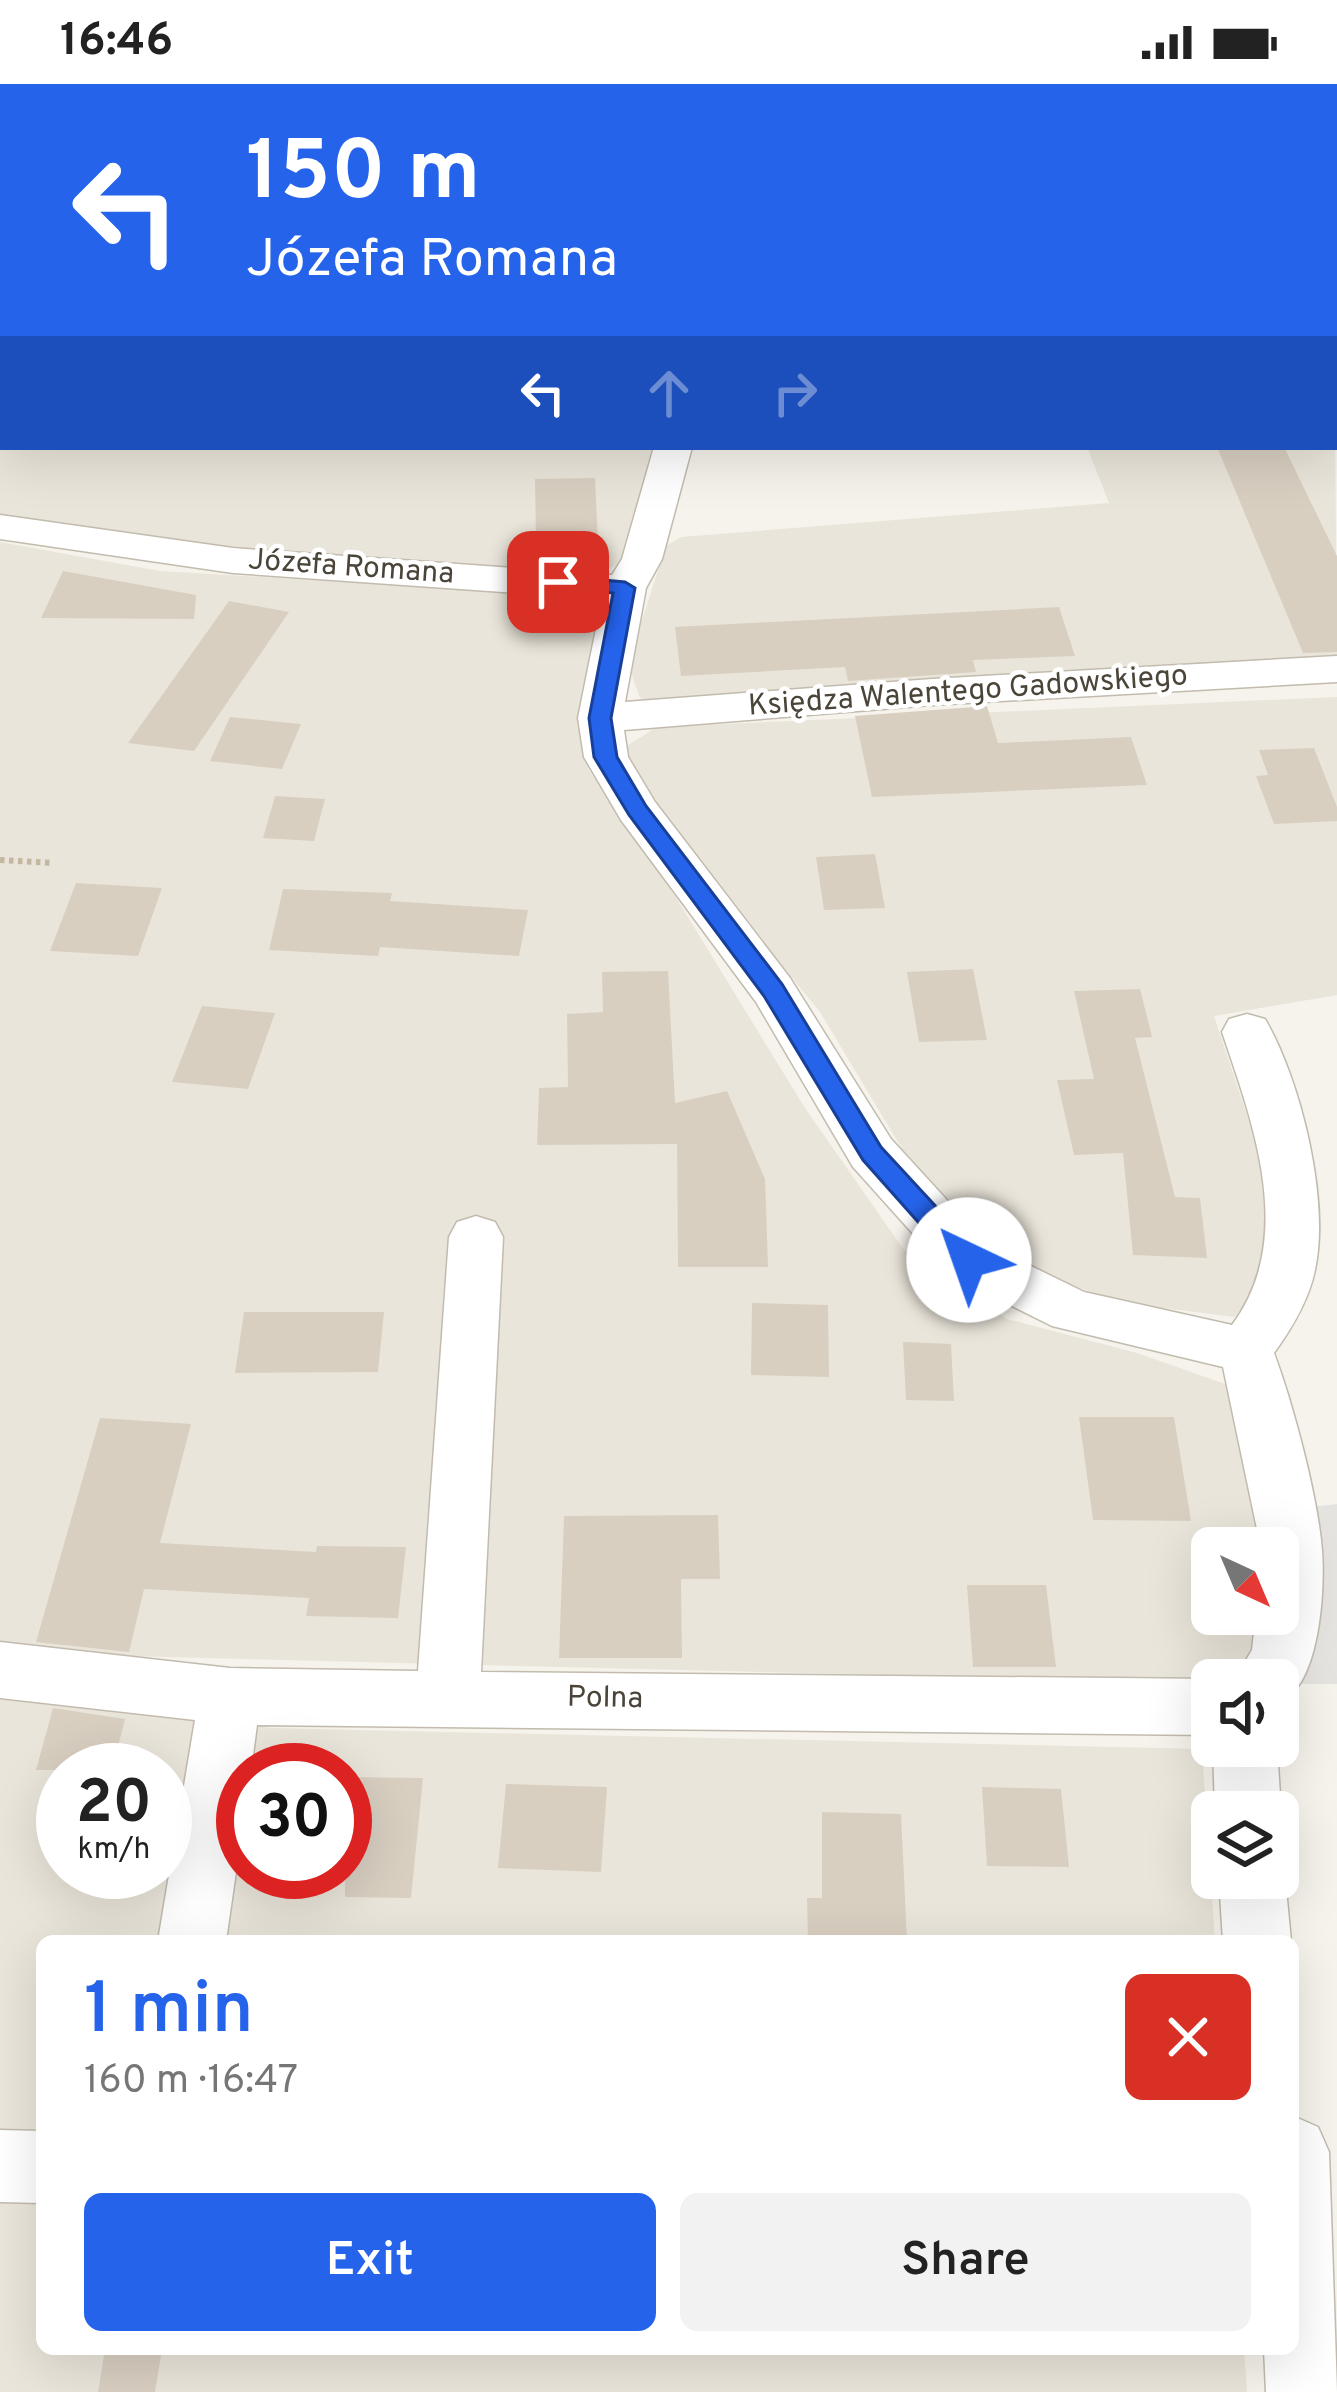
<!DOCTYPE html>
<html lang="en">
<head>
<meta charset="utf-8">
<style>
	:root { --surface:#fff; --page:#f2f2f2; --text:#222; --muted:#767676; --accent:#2563eb }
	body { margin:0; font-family:Overpass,sans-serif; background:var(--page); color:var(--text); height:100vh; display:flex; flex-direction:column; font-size:45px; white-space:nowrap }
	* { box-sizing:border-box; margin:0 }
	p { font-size:39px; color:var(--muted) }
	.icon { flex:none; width:66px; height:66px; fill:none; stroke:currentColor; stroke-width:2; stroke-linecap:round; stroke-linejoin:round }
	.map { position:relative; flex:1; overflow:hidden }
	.sheet { position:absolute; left:36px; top:1851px; width:1263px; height:420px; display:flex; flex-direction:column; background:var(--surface); border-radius:18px; box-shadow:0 12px 48px #0002 }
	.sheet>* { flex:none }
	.top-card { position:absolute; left:0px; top:0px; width:1338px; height:366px; box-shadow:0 12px 48px #0002; background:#2563eb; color:#fff; overflow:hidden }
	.needle { width:78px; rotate:136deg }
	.tools { position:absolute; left:1191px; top:1443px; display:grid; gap:24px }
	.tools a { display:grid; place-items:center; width:108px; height:108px; border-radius:18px; background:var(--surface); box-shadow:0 12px 48px #0002; font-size:60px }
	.speed { position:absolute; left:36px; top:1659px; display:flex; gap:24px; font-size:60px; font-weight:700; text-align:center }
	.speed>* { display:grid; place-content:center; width:156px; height:156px; border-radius:50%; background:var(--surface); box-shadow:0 12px 48px #0002; line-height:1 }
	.speed small { font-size:30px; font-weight:400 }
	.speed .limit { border:18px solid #d22; background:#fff; color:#111 }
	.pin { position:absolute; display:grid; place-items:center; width:102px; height:102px; color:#fff; margin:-51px; border-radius:24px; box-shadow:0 6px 18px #0006 }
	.me { position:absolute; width:132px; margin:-66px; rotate:318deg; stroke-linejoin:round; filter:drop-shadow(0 0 9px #0008) }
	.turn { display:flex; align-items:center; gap:42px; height:252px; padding:0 48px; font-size:54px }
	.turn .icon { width:156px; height:156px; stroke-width:2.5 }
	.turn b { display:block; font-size:84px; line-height:102px }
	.lanes { display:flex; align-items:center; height:114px; padding:0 48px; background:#0003; justify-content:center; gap:60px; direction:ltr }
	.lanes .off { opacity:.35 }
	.round { display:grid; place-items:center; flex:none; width:126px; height:126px; border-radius:18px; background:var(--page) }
	.summary { display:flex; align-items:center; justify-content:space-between; height:204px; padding:0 48px }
	h1 { font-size:72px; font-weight:600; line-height:90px; color:var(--accent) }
	.cta { display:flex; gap:24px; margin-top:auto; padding:24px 48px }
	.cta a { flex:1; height:138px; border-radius:18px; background:var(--accent); color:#fff; font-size:48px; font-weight:600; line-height:138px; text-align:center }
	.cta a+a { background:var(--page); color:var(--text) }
	.status { display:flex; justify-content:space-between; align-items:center; height:84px; padding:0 60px; background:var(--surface); direction:ltr }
	.status svg { height:33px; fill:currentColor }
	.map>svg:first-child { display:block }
	.residential { fill:#eae5da; fill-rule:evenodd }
	.industrial { fill:#e6e2dd }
	.parking { fill:#e5e3e0 }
	.building { fill:#d8cfc1 }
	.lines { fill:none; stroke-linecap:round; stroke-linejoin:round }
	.lane-casing { stroke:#c2bbae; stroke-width:3 }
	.street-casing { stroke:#c2bbae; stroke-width:3 }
	.path { stroke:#c4b79f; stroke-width:6; stroke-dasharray:4.5 4.5; stroke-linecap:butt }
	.lane { fill:#fff; fill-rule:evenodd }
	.street { fill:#fff; fill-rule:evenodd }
	.route { fill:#2563eb; stroke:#184099; stroke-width:3 }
	.labels { text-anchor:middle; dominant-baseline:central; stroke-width:9; stroke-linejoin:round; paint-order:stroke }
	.street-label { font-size:30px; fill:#4b4439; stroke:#fff }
</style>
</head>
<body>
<div class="status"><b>16:46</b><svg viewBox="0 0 49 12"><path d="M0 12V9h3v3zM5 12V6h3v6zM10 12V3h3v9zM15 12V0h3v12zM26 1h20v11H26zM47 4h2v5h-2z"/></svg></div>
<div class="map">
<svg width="1337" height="2308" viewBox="0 0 1337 2308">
	<rect width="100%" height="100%" fill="#f6f3ec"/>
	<g class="residential">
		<path d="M 0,0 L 356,0 L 3,3 L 0,93 Z"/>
		<path d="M 0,105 L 3,363 L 653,363 L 619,481 L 588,490 L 180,464 L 0,432 Z"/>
		<path d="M 1335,332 L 1337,583 L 650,622 L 639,612 L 628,579 L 666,462 L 681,453 L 1109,419 L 1087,363 L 1335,363 Z"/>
		<path d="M 0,458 L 160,487 L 601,513 L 580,619 L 589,686 L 675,812 L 805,1024 L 904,1166 L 1007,1235 L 1137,1269 L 1228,1301 L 1263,1464 L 1212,1464 L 1212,1530 L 1265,1530 L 1266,1562 L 1232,1593 L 1166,1598 L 0,1569 Z"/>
		<path d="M 1337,613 L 1337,911 L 1214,932 L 1273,1110 L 1261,1212 L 1234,1233 L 1125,1219 L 993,1176 L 908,1075 L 820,928 L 644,713 L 622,665 L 657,643 Z"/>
		<path d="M 0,1605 L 270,1644 L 1202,1665 L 1215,1857 L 42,1857 L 42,2265 L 1244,2265 L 1247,2308 L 0,2308 ZM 63,1686 L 165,1686 L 165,1788 L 63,1788 ZM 243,1686 L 345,1686 L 345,1788 L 243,1788 Z"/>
	</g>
	<path class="industrial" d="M 356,0 L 1249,0 L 1252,3 L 354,3 Z"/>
	<path class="parking" d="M 1337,1420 L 1337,1600 L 1302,1600 L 1317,1542 L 1310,1423 Z"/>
	<g class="building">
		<path d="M 1217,363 L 1284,363 L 1337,472 L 1337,568 L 1303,569 Z"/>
		<path d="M 595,394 L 598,458 L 536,459 L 535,395 Z"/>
		<path d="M 63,487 L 196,511 L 194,535 L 41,534 Z"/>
		<path d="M 229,517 L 289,528 L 194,667 L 128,659 Z"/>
		<path d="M 1059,523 L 1075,572 L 973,576 L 976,588 L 848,597 L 845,583 L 681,592 L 675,543 Z"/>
		<path d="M 987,622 L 998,659 L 1131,653 L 1147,701 L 872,713 L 855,632 Z"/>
		<path d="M 230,633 L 301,640 L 282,685 L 210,677 Z"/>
		<path d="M 1314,664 L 1337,723 L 1337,737 L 1274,740 L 1256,692 L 1268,691 L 1259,666 Z"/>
		<path d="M 275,712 L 325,715 L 314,757 L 263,754 Z"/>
		<path d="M 875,770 L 885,824 L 824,826 L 816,773 Z"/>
		<path d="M 76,799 L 162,804 L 138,872 L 50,867 Z"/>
		<path d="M 283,805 L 392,809 L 390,817 L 528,826 L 519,872 L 380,863 L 378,872 L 269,866 Z"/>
		<path d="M 973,885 L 987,956 L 919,958 L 907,888 Z"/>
		<path d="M 668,887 L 675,1019 L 727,1007 L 765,1095 L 768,1183 L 678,1183 L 677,1060 L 537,1061 L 539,1004 L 568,1003 L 567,930 L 603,928 L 602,888 Z"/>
		<path d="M 1140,905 L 1152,953 L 1135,954 L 1175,1113 L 1200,1114 L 1207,1174 L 1133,1171 L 1123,1069 L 1074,1071 L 1057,996 L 1094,995 L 1074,907 Z"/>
		<path d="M 202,922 L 275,929 L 248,1005 L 172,998 Z"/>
		<path d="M 752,1219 L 828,1221 L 829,1293 L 751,1291 Z"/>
		<path d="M 244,1228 L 384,1228 L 378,1288 L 235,1289 Z"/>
		<path d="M 903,1258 L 951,1260 L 954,1317 L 906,1316 Z"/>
		<path d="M 1079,1333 L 1174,1333 L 1191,1437 L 1093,1436 Z"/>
		<path d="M 100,1334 L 191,1340 L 160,1459 L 316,1468 L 317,1462 L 406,1463 L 398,1534 L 306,1532 L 309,1514 L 144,1505 L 129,1568 L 36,1558 Z"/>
		<path d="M 718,1431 L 720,1495 L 681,1495 L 682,1574 L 559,1574 L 564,1432 Z"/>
		<path d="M 967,1501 L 1046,1501 L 1056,1583 L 973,1583 Z"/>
		<path d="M 53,1624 L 125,1635 L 112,1686 L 36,1686 Z"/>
		<path d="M 345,1693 L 423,1694 L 411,1814 L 345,1813 Z"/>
		<path d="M 506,1700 L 607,1703 L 601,1788 L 498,1784 Z"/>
		<path d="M 982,1703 L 1061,1705 L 1069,1783 L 987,1782 Z"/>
		<path d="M 822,1728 L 901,1730 L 907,1857 L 808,1857 L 807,1814 L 822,1814 Z"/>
		<path d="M 105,2265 L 162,2265 L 155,2308 L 98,2308 Z"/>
	</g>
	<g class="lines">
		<g class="lane-casing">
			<path id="lane" d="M 750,0 L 771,0 L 773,3 L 752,3 Z"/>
		</g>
		<g class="street-casing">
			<g id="street">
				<path d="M 257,0 L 289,0 L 256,3 Z"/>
				<path d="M 3,90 L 3,110 L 0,111 L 0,91 Z"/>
				<path d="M 654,363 L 692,363 L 662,475 L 646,504 L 625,618 L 932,595 L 1337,572 L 1337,598 L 932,621 L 624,646 L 628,673 L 655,718 L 790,894 L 891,1055 L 988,1161 L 1084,1208 L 1232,1241 C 1297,1154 1253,1040 1222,948 L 1229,935 L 1247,930 L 1265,935 C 1301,997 1330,1116 1315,1186 C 1309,1216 1292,1244 1274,1269 C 1293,1320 1318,1413 1322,1467 C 1325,1506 1320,1604 1278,1619 L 1278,1596 L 1234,1596 L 1252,1566 L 1256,1530 L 1278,1530 L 1278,1464 L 1261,1464 L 1223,1283 L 1052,1242 L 950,1191 L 853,1083 L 756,918 L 621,736 L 584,673 L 578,634 L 602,515 L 233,489 L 0,455 L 0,431 L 233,464 L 612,491 L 622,475 Z"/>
				<path d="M 476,1132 L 495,1138 L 503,1153 L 481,1588 L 1212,1595 L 1212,1651 L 257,1641 L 251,1686 L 243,1686 L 243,1739 L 226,1857 L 158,1857 L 195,1636 L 0,1614 L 0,1558 L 230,1584 L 418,1587 L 449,1153 L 457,1138 Z"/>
				<path d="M 1213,1662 L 1277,1662 L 1281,1728 L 1278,1734 L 1278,1728 L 1215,1728 Z"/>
				<path d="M 1278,1777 L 1285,1794 L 1291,1857 L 1223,1857 L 1219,1794 L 1278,1794 Z"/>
				<path d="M 1293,2032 L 1318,2043 L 1329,2068 L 1337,2308 L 1266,2308 L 1264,2265 L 1293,2265 Z"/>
				<path d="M 0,2046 L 42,2047 L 42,2119 L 0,2118 Z"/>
			</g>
		</g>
		<path class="path" d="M 0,776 L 52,779"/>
		<use href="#lane" class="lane"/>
		<use href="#street" class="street"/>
	</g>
	<path class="route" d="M 558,492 L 625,498 L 635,504 L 611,634 L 617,673 L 646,722 L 782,900 L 881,1063 L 978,1168 L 982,1176 L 978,1184 L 959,1184 L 863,1076 L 764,912 L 629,731 L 594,673 L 589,634 L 613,509 L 551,503 L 551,494 Z"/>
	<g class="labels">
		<g class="street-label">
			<text transform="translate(351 484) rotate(4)">Józefa Romana</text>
			<text transform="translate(968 608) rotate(-4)">Księdza Walentego Gadowskiego</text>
			<text transform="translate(605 1615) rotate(1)">Polna</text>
		</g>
	</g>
</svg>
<div class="tools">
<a><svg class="needle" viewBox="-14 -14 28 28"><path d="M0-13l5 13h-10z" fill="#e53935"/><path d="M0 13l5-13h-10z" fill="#767676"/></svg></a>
<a><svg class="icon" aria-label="sound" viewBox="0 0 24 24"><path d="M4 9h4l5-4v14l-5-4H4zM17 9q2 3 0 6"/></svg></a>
<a><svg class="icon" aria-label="layers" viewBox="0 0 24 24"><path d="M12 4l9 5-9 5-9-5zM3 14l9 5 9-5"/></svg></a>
</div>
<div class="speed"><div>20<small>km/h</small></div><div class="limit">30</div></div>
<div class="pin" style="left:558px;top:498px;background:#d93025"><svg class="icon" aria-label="arrive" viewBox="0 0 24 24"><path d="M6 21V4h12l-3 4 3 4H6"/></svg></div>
<svg class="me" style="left:969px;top:1176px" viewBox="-20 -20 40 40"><circle r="19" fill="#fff"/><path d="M0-13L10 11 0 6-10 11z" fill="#2563eb"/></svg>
<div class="top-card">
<div class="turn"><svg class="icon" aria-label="left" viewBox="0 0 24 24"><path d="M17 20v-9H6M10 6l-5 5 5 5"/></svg><div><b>150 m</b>Józefa Romana</div></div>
<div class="lanes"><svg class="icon" aria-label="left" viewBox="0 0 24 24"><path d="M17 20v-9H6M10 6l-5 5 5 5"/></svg><svg class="icon off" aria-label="ahead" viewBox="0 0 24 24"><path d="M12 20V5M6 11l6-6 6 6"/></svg><svg class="icon off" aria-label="right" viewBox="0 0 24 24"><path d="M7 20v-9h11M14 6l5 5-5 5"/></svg></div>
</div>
<section class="sheet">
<div class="summary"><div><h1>1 min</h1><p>160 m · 16:47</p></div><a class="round" style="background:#d93025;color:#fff"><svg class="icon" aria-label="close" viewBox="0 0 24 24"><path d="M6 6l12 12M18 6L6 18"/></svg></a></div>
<div class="cta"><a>Exit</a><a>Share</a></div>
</section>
</div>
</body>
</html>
